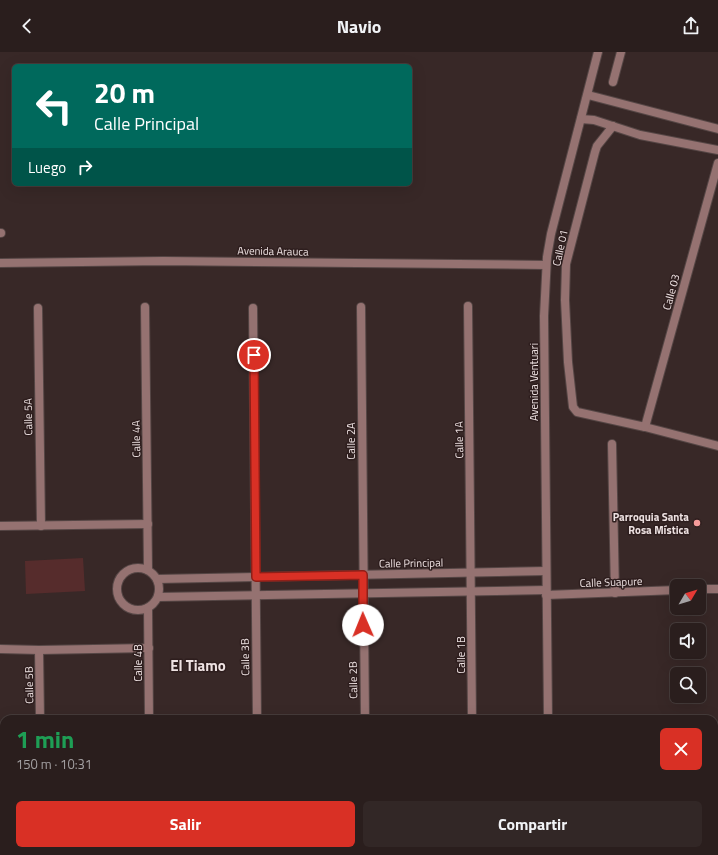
<!DOCTYPE html>
<html lang="es">
<head>
<meta charset="utf-8">
<style>
	:root { --surface:#2a1e1d; --page:#322726; --text:#f1f3f6; --muted:#a5a2a4; --line:#463c3b; --accent:#d93025 }
	body { margin:0; font-family:"Titillium Web",sans-serif; background:var(--page); color:var(--text); height:100vh; display:flex; flex-direction:column; font-size:15px; white-space:nowrap }
	* { box-sizing:border-box; margin:0 }
	p { font-size:13px; color:var(--muted) }
	.icon { flex:none; width:22px; height:22px; fill:none; stroke:currentColor; stroke-width:2; stroke-linecap:round; stroke-linejoin:round }
	.map { position:relative; flex:1; overflow:hidden }
	.sheet { position:absolute; left:0px; top:663px; width:718px; height:140px; display:flex; flex-direction:column; background:var(--surface); border-radius:12px 12px 0 0; box-shadow:0 4px 16px #0002,0 0 0 1px var(--line) }
	.sheet>* { flex:none }
	.hud { position:absolute; left:12px; top:12px; width:400px; height:122px; border-radius:6px; box-shadow:0 4px 16px #0002,0 0 0 1px var(--line); background:#00695c; color:#fff; overflow:hidden }
	.needle { width:26px; rotate:52deg }
	.fabs { position:absolute; left:670px; top:527px; display:grid; gap:8px }
	.fabs a { display:grid; place-items:center; width:36px; height:36px; border-radius:6px; background:var(--surface); box-shadow:0 4px 16px #0002,0 0 0 1px var(--line); font-size:20px }
	.pin { position:absolute; display:grid; place-items:center; width:34px; height:34px; color:#fff; margin:-17px; border:2px solid #fff; border-radius:50%; box-shadow:0 1px 4px #0007 }
	.me { position:absolute; width:44px; margin:-22px; rotate:359deg; stroke-linejoin:round; filter:drop-shadow(0 0 3px #0008) }
	.turn { display:flex; align-items:center; gap:14px; height:84px; padding:0 16px; font-size:18px }
	.turn .icon { width:52px; height:52px; stroke-width:2.5 }
	.turn b { display:block; font-size:28px; line-height:34px }
	.then { display:flex; align-items:center; height:38px; padding:0 16px; background:#0003; gap:8px; font-size:15px }
	.round { display:grid; place-items:center; flex:none; width:42px; height:42px; border-radius:6px; background:var(--page) }
	.headline { display:flex; align-items:center; justify-content:space-between; height:68px; padding:0 16px }
	h1 { font-size:24px; font-weight:700; line-height:30px; color:#1e9e55 }
	.button { display:flex; gap:8px; margin-top:auto; padding:8px 16px }
	.button a { flex:1; height:46px; border-radius:6px; background:var(--accent); color:#fff; font-size:16px; font-weight:700; line-height:46px; text-align:center }
	.button a+a { background:var(--page); color:var(--text) }
	header { display:flex; justify-content:space-between; align-items:center; height:52px; padding:0 16px; background:var(--surface); font-size:18px; font-weight:700 }
	.map>svg:first-child { display:block }
	.green { fill:#562c2c }
	.lines { fill:none; stroke-linecap:round; stroke-linejoin:round }
	.street-casing { stroke:#554645; stroke-width:10 }
	.street { stroke:#957271; stroke-width:8 }
	.route-casing { stroke:#8d1f18; stroke-width:10 }
	.route { stroke:#d93025; stroke-width:7 }
	.poi-dot { fill:#f59b9a; stroke:#2e1e1e; stroke-width:1.5 }
	.labels { text-anchor:middle; dominant-baseline:central; stroke-width:3; stroke-linejoin:round; paint-order:stroke }
	.street-label { font-size:11px; fill:#eee2e2; stroke:#2e1e1e }
	.poi-label { font-size:11px; font-weight:bold; fill:#eee2e2; stroke:#2e1e1e; text-anchor:end }
	.district-label { font-size:15px; font-weight:bold; fill:#eee2e2; stroke:#2e1e1e }
</style>
</head>
<body>
<header><svg class="icon" aria-label="back" viewBox="0 0 24 24"><path d="M15 5l-7 7 7 7"/></svg>Navio<svg class="icon" aria-label="share" viewBox="0 0 24 24"><path d="M12 15V3M7 8l5-5 5 5M5 13v7h14v-7"/></svg></header>
<div class="map">
<svg width="718" height="803" viewBox="0 0 718 803">
	<rect width="100%" height="100%" fill="#382827"/>
	<path class="green" d="M 83,506 L 85,539 L 26,542 L 25,509 Z"/>
	<g class="lines">
		<g class="street-casing">
			<g id="street">
				<path d="M 613,30 L 621,0"/>
				<path d="M 588,43 L 718,77"/>
				<path d="M 581,67 L 594,68 L 640,83 L 718,98"/>
				<path d="M 613,74 L 597,94 L 595,100 L 566,212 L 565,248 L 568,310 L 573,355 L 577,360 L 645,375 L 718,394"/>
				<path d="M 0,181 L 1,181"/>
				<path d="M 0,211 L 163,209 L 546,213"/>
				<path d="M 468,254 L 472,667"/>
				<path d="M 145,255 L 148,518"/>
				<path d="M 361,255 L 365,667"/>
				<path d="M 38,256 L 41,474"/>
				<path d="M 253,256 L 257,667"/>
				<path d="M 645,375 L 718,111"/>
				<path d="M 612,392 L 615,541"/>
				<path d="M 0,474 L 148,472"/>
				<circle cx="138" cy="537" r="21"/>
				<path d="M 157,527 L 546,519"/>
				<path d="M 699,537 L 718,537"/>
				<path d="M 546,543 L 677,538"/>
				<path d="M 158,545 L 546,538"/>
				<path d="M 148,556 L 149,667"/>
				<path d="M 0,597 L 39,598 L 149,596"/>
				<path d="M 39,598 L 40,667"/>
				<path d="M 548,667 L 544,264 L 547,205 L 551,182 L 598,0"/>
				<path d="M 42,799 L 42,803"/>
				<path d="M 149,799 L 149,803"/>
				<path d="M 259,799 L 259,803"/>
				<path d="M 366,799 L 366,803"/>
				<path d="M 473,799 L 473,803"/>
				<path d="M 549,799 L 549,803"/>
				<path d="M 629,799 L 629,803"/>
			</g>
		</g>
		<use href="#street" class="street"/>
	</g>
	<g class="lines">
		<g class="route-casing">
			<path id="route" d="M 254,303 L 256,525 L 363,523 L 363,573"/>
		</g>
		<use href="#route" class="route"/>
	</g>
	<circle class="poi-dot" cx="697" cy="471" r="4"/>
	<g class="labels">
		<g class="street-label">
			<text transform="translate(560 196) rotate(-78)">Calle 01</text>
			<text transform="translate(273 199) rotate(1)">Avenida Arauca</text>
			<text transform="translate(671 240) rotate(-75)">Calle 03</text>
			<text transform="translate(534 330) rotate(-90)">Avenida Ventuari</text>
			<text transform="translate(28 365) rotate(-91)">Calle 5A</text>
			<text transform="translate(136 387) rotate(-91)">Calle 4A</text>
			<text transform="translate(459 388) rotate(-91)">Calle 1A</text>
			<text transform="translate(351 389) rotate(-90)">Calle 2A</text>
			<text transform="translate(411 511) rotate(-1)">Calle Principal</text>
			<text transform="translate(611 530) rotate(-2)">Calle Suapure</text>
			<text transform="translate(461 603) rotate(-90)">Calle 1B</text>
			<text transform="translate(245 605) rotate(-91)">Calle 3B</text>
			<text transform="translate(138 611) rotate(-90)">Calle 4B</text>
			<text transform="translate(353 628) rotate(-91)">Calle 2B</text>
			<text transform="translate(29 633) rotate(-91)">Calle 5B</text>
		</g>
		<g class="poi-label">
			<text x="689" y="465">Parroquia Santa<tspan x="689" dy="13">Rosa Mística</tspan></text>
		</g>
		<g class="district-label">
			<text x="198" y="613">El Tiamo</text>
		</g>
	</g>
</svg>
<div class="fabs">
<a><svg class="needle" viewBox="-14 -14 28 28"><path d="M0-13l5 13h-10z" fill="#e53935"/><path d="M0 13l5-13h-10z" fill="#a5a2a4"/></svg></a>
<a><svg class="icon" aria-label="sound" viewBox="0 0 24 24"><path d="M4 9h4l5-4v14l-5-4H4zM17 9q2 3 0 6"/></svg></a>
<a><svg class="icon" aria-label="search" viewBox="0 0 24 24"><circle cx="10" cy="10" r="6"/><path d="M15 15l6 6"/></svg></a>
</div>
<div class="pin" style="left:254px;top:303px;background:#d93025"><svg class="icon" aria-label="arrive" viewBox="0 0 24 24"><path d="M6 21V4h12l-3 4 3 4H6"/></svg></div>
<svg class="me" style="left:363px;top:573px" viewBox="-20 -20 40 40"><circle r="19" fill="#fff"/><path d="M0-13L10 11 0 6-10 11z" fill="#d93025"/></svg>
<div class="hud">
<div class="turn"><svg class="icon" aria-label="left" viewBox="0 0 24 24"><path d="M17 20v-9H6M10 6l-5 5 5 5"/></svg><div><b>20 m</b>Calle Principal</div></div>
<div class="then">Luego<svg class="icon" aria-label="right" viewBox="0 0 24 24"><path d="M7 20v-9h11M14 6l5 5-5 5"/></svg></div>
</div>
<section class="sheet">
<div class="headline"><div><h1>1 min</h1><p>150 m · 10:31</p></div><a class="round" style="background:#d93025;color:#fff"><svg class="icon" aria-label="close" viewBox="0 0 24 24"><path d="M6 6l12 12M18 6L6 18"/></svg></a></div>
<div class="button"><a>Salir</a><a>Compartir</a></div>
</section>
</div>
</body>
</html>
